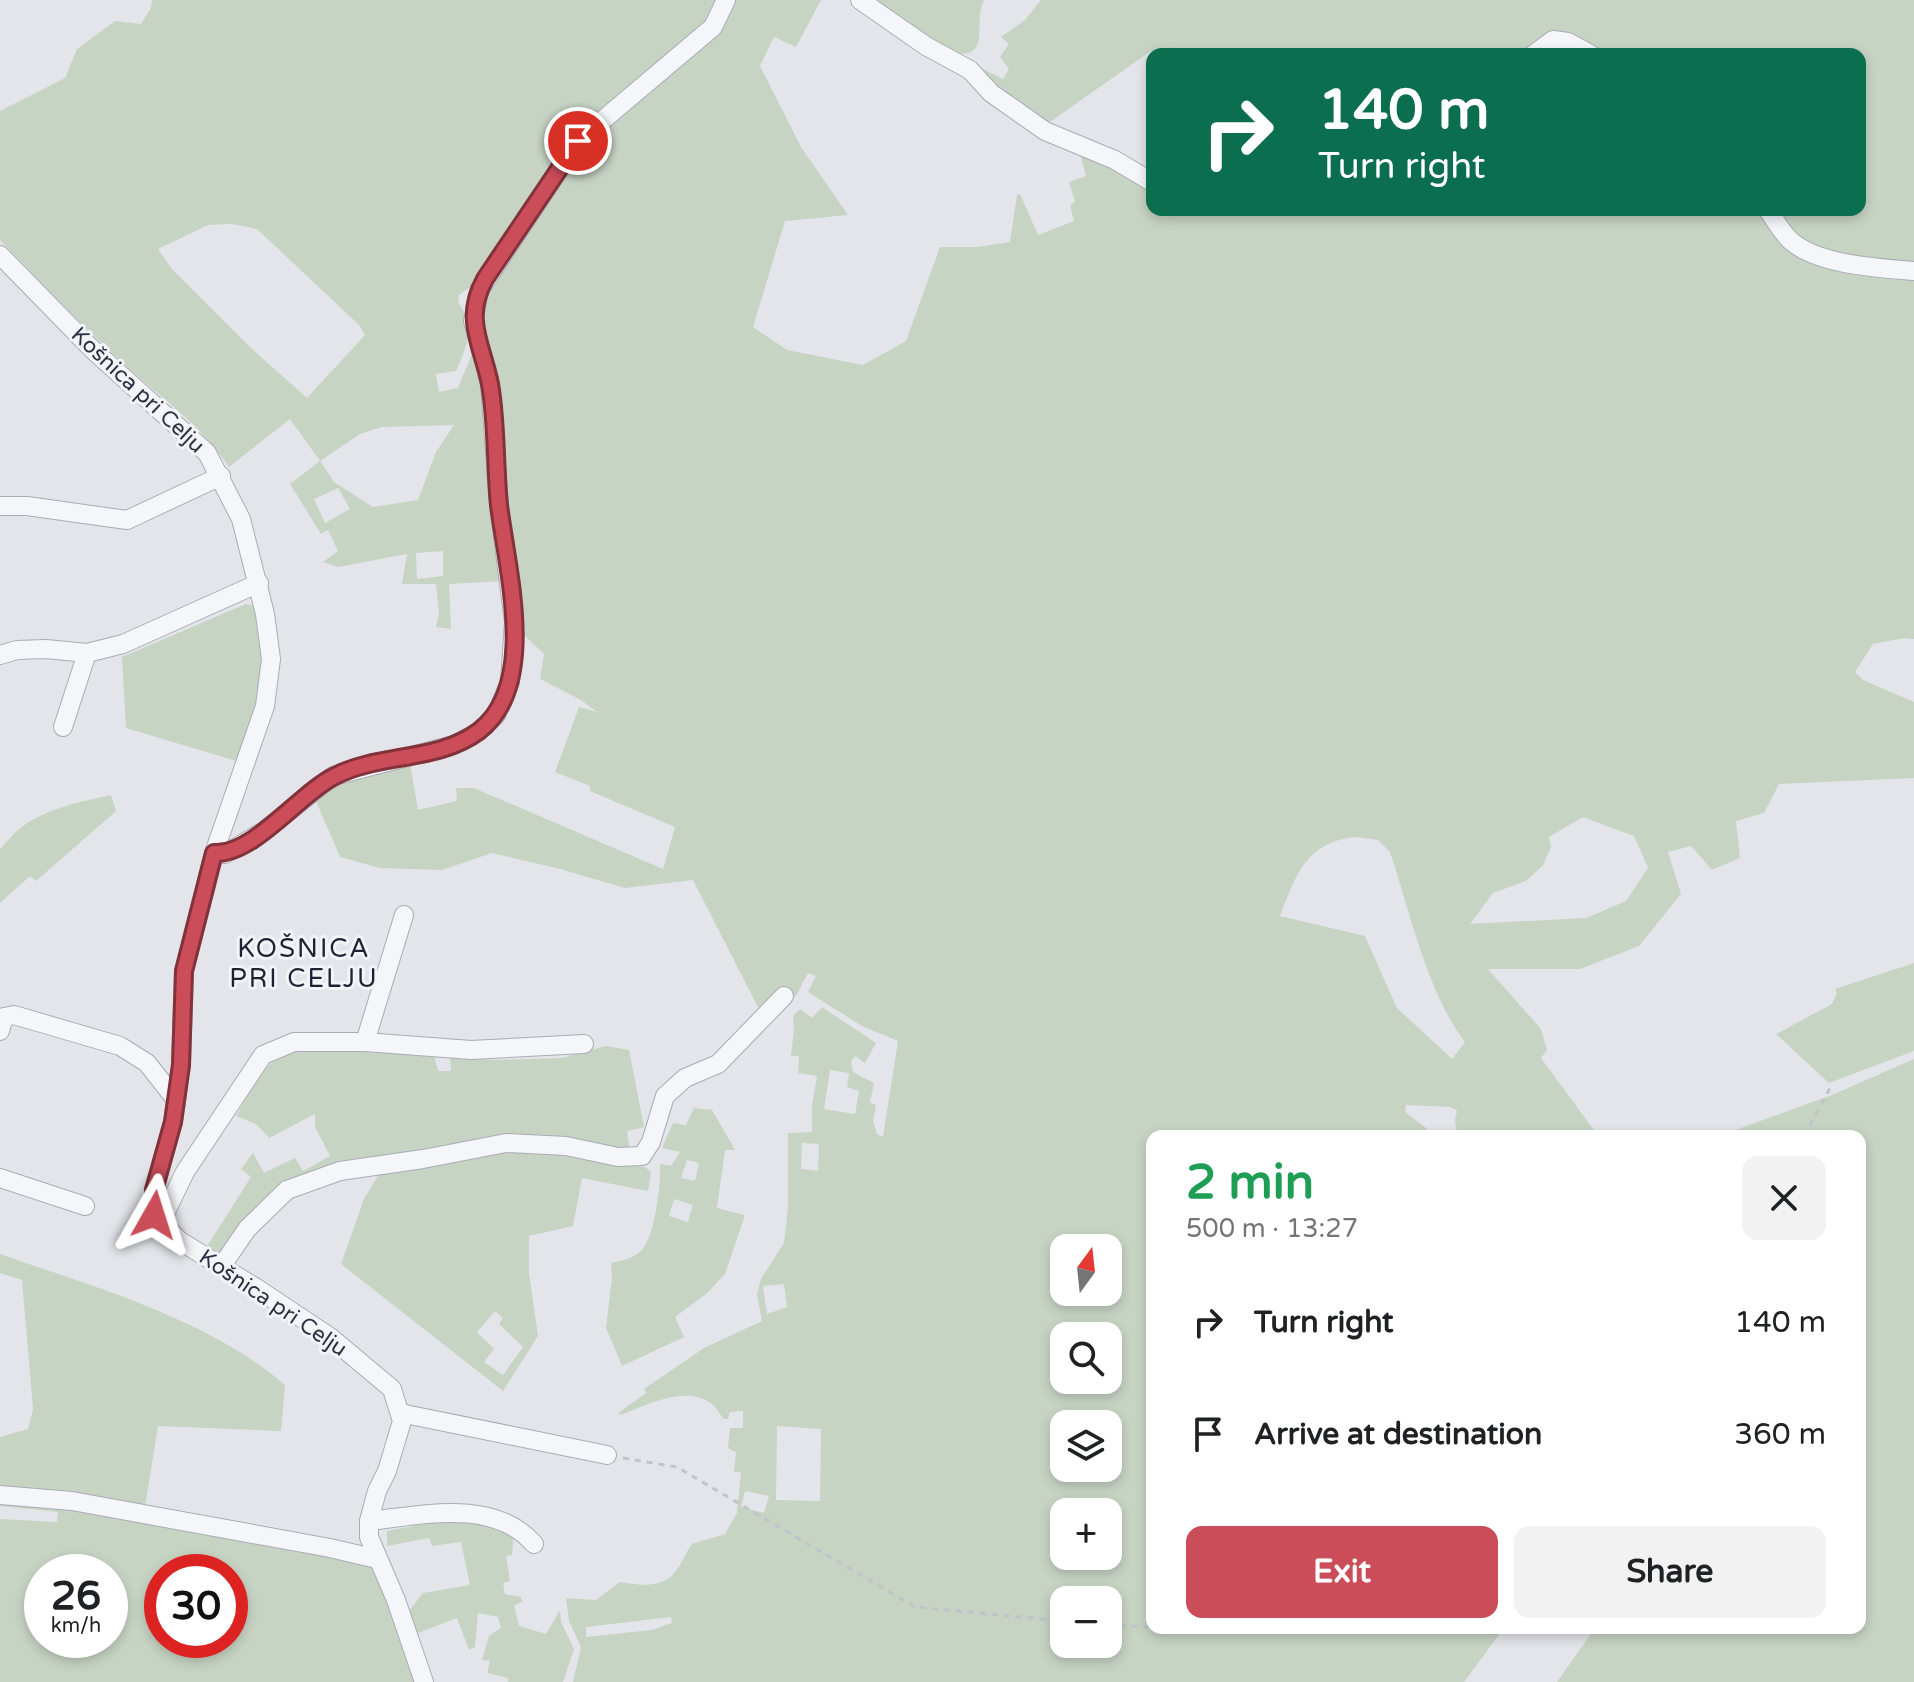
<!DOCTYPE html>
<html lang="en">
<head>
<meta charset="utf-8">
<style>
	:root { --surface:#fff; --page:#f2f2f2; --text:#202124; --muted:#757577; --accent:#ca4d59 }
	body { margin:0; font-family:"Varela Round",sans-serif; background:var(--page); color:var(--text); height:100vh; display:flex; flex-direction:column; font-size:30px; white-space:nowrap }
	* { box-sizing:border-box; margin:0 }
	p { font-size:26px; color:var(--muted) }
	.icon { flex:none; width:44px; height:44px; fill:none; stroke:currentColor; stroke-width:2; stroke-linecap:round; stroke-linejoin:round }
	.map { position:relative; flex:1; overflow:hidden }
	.sheet { position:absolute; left:1146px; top:1130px; width:720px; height:504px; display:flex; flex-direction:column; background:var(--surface); border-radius:16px; box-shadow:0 4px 12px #0003 }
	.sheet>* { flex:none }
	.guide { position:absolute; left:1146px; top:48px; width:720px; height:168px; border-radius:16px; box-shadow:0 4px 12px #0003; background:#0b6e4f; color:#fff; overflow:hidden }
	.needle { width:52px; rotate:15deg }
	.fabs { position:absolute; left:1050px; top:1234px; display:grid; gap:16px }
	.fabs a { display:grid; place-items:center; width:72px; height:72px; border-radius:16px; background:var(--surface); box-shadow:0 4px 12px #0003; font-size:40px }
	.speed { position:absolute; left:24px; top:1554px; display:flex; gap:16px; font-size:40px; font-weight:700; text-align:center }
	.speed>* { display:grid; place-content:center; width:104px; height:104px; border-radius:50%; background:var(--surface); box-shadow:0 4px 12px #0003; line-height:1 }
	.speed small { font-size:20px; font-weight:400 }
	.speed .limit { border:12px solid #d22; background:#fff; color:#111 }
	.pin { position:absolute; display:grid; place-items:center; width:68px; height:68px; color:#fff; margin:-34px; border:4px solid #fff; border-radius:50%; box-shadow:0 2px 8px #0007 }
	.me { position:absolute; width:88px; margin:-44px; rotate:6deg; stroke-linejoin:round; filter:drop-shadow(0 0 6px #0008) }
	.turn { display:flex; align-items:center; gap:28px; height:168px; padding:0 40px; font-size:36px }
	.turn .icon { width:104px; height:104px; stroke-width:2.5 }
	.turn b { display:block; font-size:56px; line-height:68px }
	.round { display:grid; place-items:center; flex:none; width:84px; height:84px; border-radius:16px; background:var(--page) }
	.summary { display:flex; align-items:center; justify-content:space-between; height:136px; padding:0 40px }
	h1 { font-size:48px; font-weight:700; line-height:60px; color:#1e9e55 }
	.button { display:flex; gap:16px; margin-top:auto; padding:16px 40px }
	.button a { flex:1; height:92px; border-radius:16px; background:var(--accent); color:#fff; font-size:32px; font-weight:700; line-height:92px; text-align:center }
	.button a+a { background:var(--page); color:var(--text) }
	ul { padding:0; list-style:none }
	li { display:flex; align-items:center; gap:24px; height:112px; padding:0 40px }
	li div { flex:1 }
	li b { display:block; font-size:30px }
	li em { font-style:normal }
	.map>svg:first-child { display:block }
	.green { fill:#c7d4c4; fill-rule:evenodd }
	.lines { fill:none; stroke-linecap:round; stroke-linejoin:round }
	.minor-casing { stroke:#a8acb4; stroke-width:20 }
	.path { stroke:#c0c3c9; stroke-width:3; stroke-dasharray:6 6; stroke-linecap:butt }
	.minor { stroke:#f5f6f9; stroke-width:18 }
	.route-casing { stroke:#83323a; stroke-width:20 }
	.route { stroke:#ca4d59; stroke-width:14 }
	.labels { text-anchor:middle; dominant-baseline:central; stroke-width:6; stroke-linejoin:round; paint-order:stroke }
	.street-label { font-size:22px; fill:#2b3242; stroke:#f2f4f8 }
	.quarter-label { font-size:26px; letter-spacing:2px; fill:#1d2333; stroke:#f2f4f8 }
</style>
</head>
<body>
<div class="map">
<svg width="1914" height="1682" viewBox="0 0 1914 1682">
	<rect width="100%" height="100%" fill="#e3e5ea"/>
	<g class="green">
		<path d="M 152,0 L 722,0 L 718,13 L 616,103 L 474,284 L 459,295 L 458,303 C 477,325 466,348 456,371 L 436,374 L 439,392 L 458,388 L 474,349 L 479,363 L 504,581 L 449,584 L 451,629 L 436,627 L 439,612 L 436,584 L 402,584 L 407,554 L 338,567 L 323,562 L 338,551 L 328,530 L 321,534 L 290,484 L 320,461 L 290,419 L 229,467 C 201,425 160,397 123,363 C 80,324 40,281 0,240 L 0,111 L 65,78 L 77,49 L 115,21 L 141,24 L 151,8 ZM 232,224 L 257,229 L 359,325 L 365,335 L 307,398 L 251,348 L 172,269 L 158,249 L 208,225 ZM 454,425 L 436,452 L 418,500 L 373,507 L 334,482 L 320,461 L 360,434 L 382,427 ZM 338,488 L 350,509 L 325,523 L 314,499 ZM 443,551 L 443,576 L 417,579 L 416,553 Z"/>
		<path d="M 731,0 L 821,0 L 796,47 L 774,37 L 760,66 L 801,147 L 848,215 L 785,221 L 753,327 L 787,350 L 863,365 L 906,341 L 940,247 L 978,247 L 1010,242 L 1017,195 L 1020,194 L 1038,235 L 1074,221 L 1070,205 L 1075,202 L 1069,182 L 1086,176 L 1080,153 L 1152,188 L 1152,210 L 1758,210 L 1778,237 L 1914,277 L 1914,639 L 1904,638 L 1873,644 L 1855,672 L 1863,680 L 1914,702 L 1914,778 L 1779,784 L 1764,813 L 1736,821 L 1740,858 L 1712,870 L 1691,846 L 1668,852 L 1681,894 L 1639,946 L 1580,969 L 1488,969 L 1541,1029 L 1547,1050 L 1541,1058 L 1596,1133 L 1592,1136 L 1457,1136 L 1455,1120 L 1457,1111 L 1450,1107 L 1406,1105 L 1405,1112 L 1426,1128 L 1429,1136 L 1152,1136 L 1152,1628 L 1504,1628 L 1464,1682 L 573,1682 L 581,1647 L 569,1621 L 566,1598 L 596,1600 L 620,1582 C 639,1585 662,1589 675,1572 C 682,1564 685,1553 692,1544 L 725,1534 L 737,1513 L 741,1472 L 734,1472 L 736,1452 L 728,1448 L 730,1428 L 743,1428 L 743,1411 L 730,1412 L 728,1419 L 724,1419 C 720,1415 717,1408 712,1404 C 687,1384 646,1405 621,1415 L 618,1413 L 646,1393 L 644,1389 L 704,1348 L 762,1321 L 757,1294 L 761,1279 L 784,1243 L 788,1208 L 788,1133 L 812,1132 L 812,1106 L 817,1076 L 798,1073 L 799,1056 L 791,1056 L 794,1028 L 793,1016 L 800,1009 L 812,1018 L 822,1007 L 876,1043 L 865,1063 L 855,1056 L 851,1061 L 853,1072 L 874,1083 L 870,1102 L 876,1105 L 873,1121 L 877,1134 L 883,1137 L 898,1041 L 862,1026 L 808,992 L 816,976 L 808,973 L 796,996 L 764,1019 L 693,880 L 625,888 L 560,869 L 492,853 L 442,870 L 380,868 L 340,857 L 316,801 L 330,785 L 410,763 L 418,810 L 457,801 L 456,788 L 474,788 L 663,869 L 675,827 L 590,791 L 590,786 L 555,772 L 579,707 L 597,712 L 581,700 L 540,679 L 544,654 L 524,635 L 479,321 L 485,295 L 582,142 ZM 1583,817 L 1634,836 L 1648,868 L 1626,901 L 1586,918 L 1470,924 L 1493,893 L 1526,881 L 1543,865 L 1551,847 L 1549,837 ZM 1355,837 L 1378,840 L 1390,852 C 1410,912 1427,992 1465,1042 L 1452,1059 L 1397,1008 L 1365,936 L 1280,916 C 1296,875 1306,842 1355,837 ZM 830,1070 L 849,1073 L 847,1087 L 859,1091 L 855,1114 L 824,1109 ZM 802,1143 L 819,1144 L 818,1171 L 801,1169 ZM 1064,1248 L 1108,1248 L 1108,1292 L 1064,1292 ZM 784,1284 L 787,1307 L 767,1314 L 763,1286 ZM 1064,1336 L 1108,1336 L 1108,1380 L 1064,1380 ZM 1064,1424 L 1108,1424 L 1108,1468 L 1064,1468 ZM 777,1426 L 821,1429 L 820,1501 L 776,1500 ZM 745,1491 L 769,1496 L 764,1513 L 741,1507 ZM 1064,1512 L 1108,1512 L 1108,1556 L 1064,1556 ZM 1064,1600 L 1108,1600 L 1108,1644 L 1064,1644 ZM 671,1617 L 672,1623 L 652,1630 L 586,1637 L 586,1627 Z"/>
		<path d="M 869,0 L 984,0 C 972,23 994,60 951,53 Z"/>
		<path d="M 1041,0 L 1914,0 L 1914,265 C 1879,262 1815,256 1789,231 C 1783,225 1779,216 1774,210 L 1860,210 L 1860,54 L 1598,54 C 1561,24 1558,29 1520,54 L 1225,54 L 1224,51 L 1151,51 L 1047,124 L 989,81 L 981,68 L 1003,79 L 1009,69 L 1000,57 L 1009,44 L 1001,37 L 1025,20 Z"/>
		<path d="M 246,604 L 256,606 L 264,649 L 259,702 L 243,763 L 126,728 L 122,657 Z"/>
		<path d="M 111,795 L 116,811 L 36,881 L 30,876 L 0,903 L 0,849 C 6,843 12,835 18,830 C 43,809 80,802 111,795 Z"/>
		<path d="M 1914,963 L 1914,1051 L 1829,1083 L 1776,1034 L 1832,1004 L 1837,993 L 1835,989 Z"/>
		<path d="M 606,1046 L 629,1050 L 644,1127 L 627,1131 L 631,1158 L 555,1142 L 366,1167 L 283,1201 L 228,1259 L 206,1248 L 251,1177 L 241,1169 L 253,1153 L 264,1173 L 295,1158 L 303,1171 L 330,1156 L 315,1127 L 315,1114 L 269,1138 L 256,1124 L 236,1116 C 248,1097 259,1068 280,1057 C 306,1043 402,1053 434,1055 L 438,1071 L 451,1071 L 450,1057 L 490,1060 L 562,1058 Z"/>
		<path d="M 1914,1059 L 1914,1682 L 1557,1682 L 1595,1628 L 1860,1628 L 1860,1136 L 1719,1136 L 1832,1095 Z"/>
		<path d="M 694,1108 L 712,1110 L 735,1150 L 725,1150 L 717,1208 L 745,1215 L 725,1274 L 706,1294 L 675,1317 L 684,1337 L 622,1366 L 606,1328 L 612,1278 L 611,1263 C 620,1261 634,1258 641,1251 C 655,1238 661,1183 660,1164 L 671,1166 L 680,1152 L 662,1148 L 673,1123 L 686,1125 ZM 687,1160 L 699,1163 L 695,1181 L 681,1178 ZM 674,1199 L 693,1205 L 688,1222 L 669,1216 Z"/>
		<path d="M 533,1147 L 645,1167 L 651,1172 L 648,1191 L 582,1178 L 573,1226 L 529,1236 L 529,1273 L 538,1336 L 503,1391 L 341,1264 L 364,1199 L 379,1174 ZM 495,1311 L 503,1318 L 499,1324 L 523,1347 L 503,1375 L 484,1362 L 494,1349 L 477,1332 Z"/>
		<path d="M 0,1254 C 92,1286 211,1320 285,1385 L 281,1431 L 158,1426 L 144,1513 L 0,1494 L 0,1437 L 28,1429 L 33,1409 L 22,1280 L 0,1273 Z"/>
		<path d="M 0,1501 L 98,1509 L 179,1530 L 248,1540 L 361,1562 L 375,1568 L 420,1682 L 0,1682 L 0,1519 L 57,1522 L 58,1512 L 0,1506 ZM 42,1572 L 110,1572 L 110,1589 L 115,1590 L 110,1616 L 110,1640 L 42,1640 ZM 162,1572 L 230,1572 L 230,1640 L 162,1640 Z"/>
		<path d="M 461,1517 L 514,1533 L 512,1555 L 506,1556 L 510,1581 L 503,1583 L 505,1594 L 521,1597 L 522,1602 L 514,1605 L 519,1626 L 546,1634 L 560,1610 L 561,1622 L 574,1649 L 563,1682 L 508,1682 L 508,1678 L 487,1673 L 490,1661 L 482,1660 L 489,1636 L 501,1628 L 498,1617 L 478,1613 L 475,1647 L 469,1650 L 457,1618 L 415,1634 L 408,1612 L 423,1593 L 470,1585 L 461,1542 L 432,1546 L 429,1538 L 387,1546 L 387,1531 Z"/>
	</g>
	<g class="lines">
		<g class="minor-casing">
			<g id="minor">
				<path d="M 860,0 L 926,46 L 970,70 L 991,93 L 1045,131 L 1115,160 L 1152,182"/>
				<path d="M 1534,54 L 1553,40 L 1568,42 L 1590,54"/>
				<path d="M 1768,210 C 1775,220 1782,233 1791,241 C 1818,265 1879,268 1914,271"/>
				<path d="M 0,255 L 92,349 L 207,453 L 241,519 L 265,614 L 271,659 L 265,706 L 214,853 L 184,971 L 181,1065 L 173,1122 L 154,1190 L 154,1215 L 180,1241 L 258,1289 L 330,1337 L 392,1389 L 402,1421 L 387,1471 L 377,1491 L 369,1521 L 369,1537 L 396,1600 L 424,1682"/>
				<path d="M 0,506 L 27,506 L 127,520 L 221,476"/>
				<path d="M 0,655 L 17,650 L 46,649 L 87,653 L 123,644 L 259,583"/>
				<path d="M 63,727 L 87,653"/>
				<path d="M 214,853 L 225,854 L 264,831 L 333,776 L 454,745 L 478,732 L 496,715 L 510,682 L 514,622 L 499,505 L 490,384 L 473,321 L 479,291 L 578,141 L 713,27 L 726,0"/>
				<path d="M 0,1031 L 4,1017 L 14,1015 L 120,1046 L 147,1063 L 176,1100"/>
				<path d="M 365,1042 L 404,915"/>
				<path d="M 0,1178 L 85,1206"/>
				<path d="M 161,1222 L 185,1172 L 263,1055 L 294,1042 L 365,1042 L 471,1050 L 584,1044"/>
				<path d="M 221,1267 L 247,1229 L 287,1190 L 340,1171 L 423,1159 L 506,1143 L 566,1146 L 618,1157 L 642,1156 L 651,1142 L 665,1096 L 685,1078 L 718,1064 L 784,996"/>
				<path d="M 400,1413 L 607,1455"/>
				<path d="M 0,1495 L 72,1501 L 330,1548 L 377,1559"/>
				<path d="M 369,1521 C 423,1515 494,1498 534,1544"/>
			</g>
		</g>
		<g class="path">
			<path d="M 1804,1136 L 1830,1088"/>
			<path d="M 623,1458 L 677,1467 L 915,1607 L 1064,1621"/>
			<path d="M 1108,1625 L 1168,1628"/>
		</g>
		<use href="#minor" class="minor"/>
	</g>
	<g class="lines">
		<g class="route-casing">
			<path id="route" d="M 154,1215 L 154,1190 L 173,1122 L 181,1065 L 184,971 L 214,853 C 253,856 301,792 335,776 C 379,753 438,762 479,731 C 539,685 507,570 499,505 C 495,465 497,424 490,384 C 482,344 463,319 485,279 L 578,141"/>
		</g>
		<use href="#route" class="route"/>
	</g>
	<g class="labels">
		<g class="street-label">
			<text transform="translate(138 390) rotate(43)">Košnica pri Celju</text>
			<text transform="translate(273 1303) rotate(34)">Košnica pri Celju</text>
		</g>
		<g class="quarter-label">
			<text x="304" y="948">KOŠNICA<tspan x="304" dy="30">PRI CELJU</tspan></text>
		</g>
	</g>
</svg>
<div class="fabs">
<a><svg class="needle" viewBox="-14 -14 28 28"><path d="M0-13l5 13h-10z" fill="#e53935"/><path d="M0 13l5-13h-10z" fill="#757577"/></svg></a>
<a><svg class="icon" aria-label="search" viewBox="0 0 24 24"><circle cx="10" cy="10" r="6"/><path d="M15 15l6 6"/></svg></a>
<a><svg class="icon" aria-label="layers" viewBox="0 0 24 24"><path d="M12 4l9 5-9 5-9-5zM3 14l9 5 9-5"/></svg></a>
<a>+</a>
<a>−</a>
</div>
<div class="speed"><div>26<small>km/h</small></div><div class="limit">30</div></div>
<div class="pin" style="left:578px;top:141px;background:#d93025"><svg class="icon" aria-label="arrive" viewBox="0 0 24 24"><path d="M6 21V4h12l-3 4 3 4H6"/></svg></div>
<svg class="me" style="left:154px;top:1215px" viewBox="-20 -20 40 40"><path d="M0-17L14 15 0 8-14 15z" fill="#ca4d59" stroke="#fff" stroke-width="4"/></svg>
<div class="guide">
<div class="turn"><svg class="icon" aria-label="right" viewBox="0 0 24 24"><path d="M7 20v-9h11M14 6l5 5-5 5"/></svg><div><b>140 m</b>Turn right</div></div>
</div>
<section class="sheet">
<div class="summary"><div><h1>2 min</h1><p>500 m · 13:27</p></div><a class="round"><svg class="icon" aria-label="close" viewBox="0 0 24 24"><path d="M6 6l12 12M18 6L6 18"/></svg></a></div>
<ul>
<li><svg class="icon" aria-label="right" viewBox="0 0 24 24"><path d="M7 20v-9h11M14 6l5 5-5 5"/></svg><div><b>Turn right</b></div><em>140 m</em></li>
<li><svg class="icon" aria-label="arrive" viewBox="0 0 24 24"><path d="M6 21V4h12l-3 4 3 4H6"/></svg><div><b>Arrive at destination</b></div><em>360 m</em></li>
</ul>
<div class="button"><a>Exit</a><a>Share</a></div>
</section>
</div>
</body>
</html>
